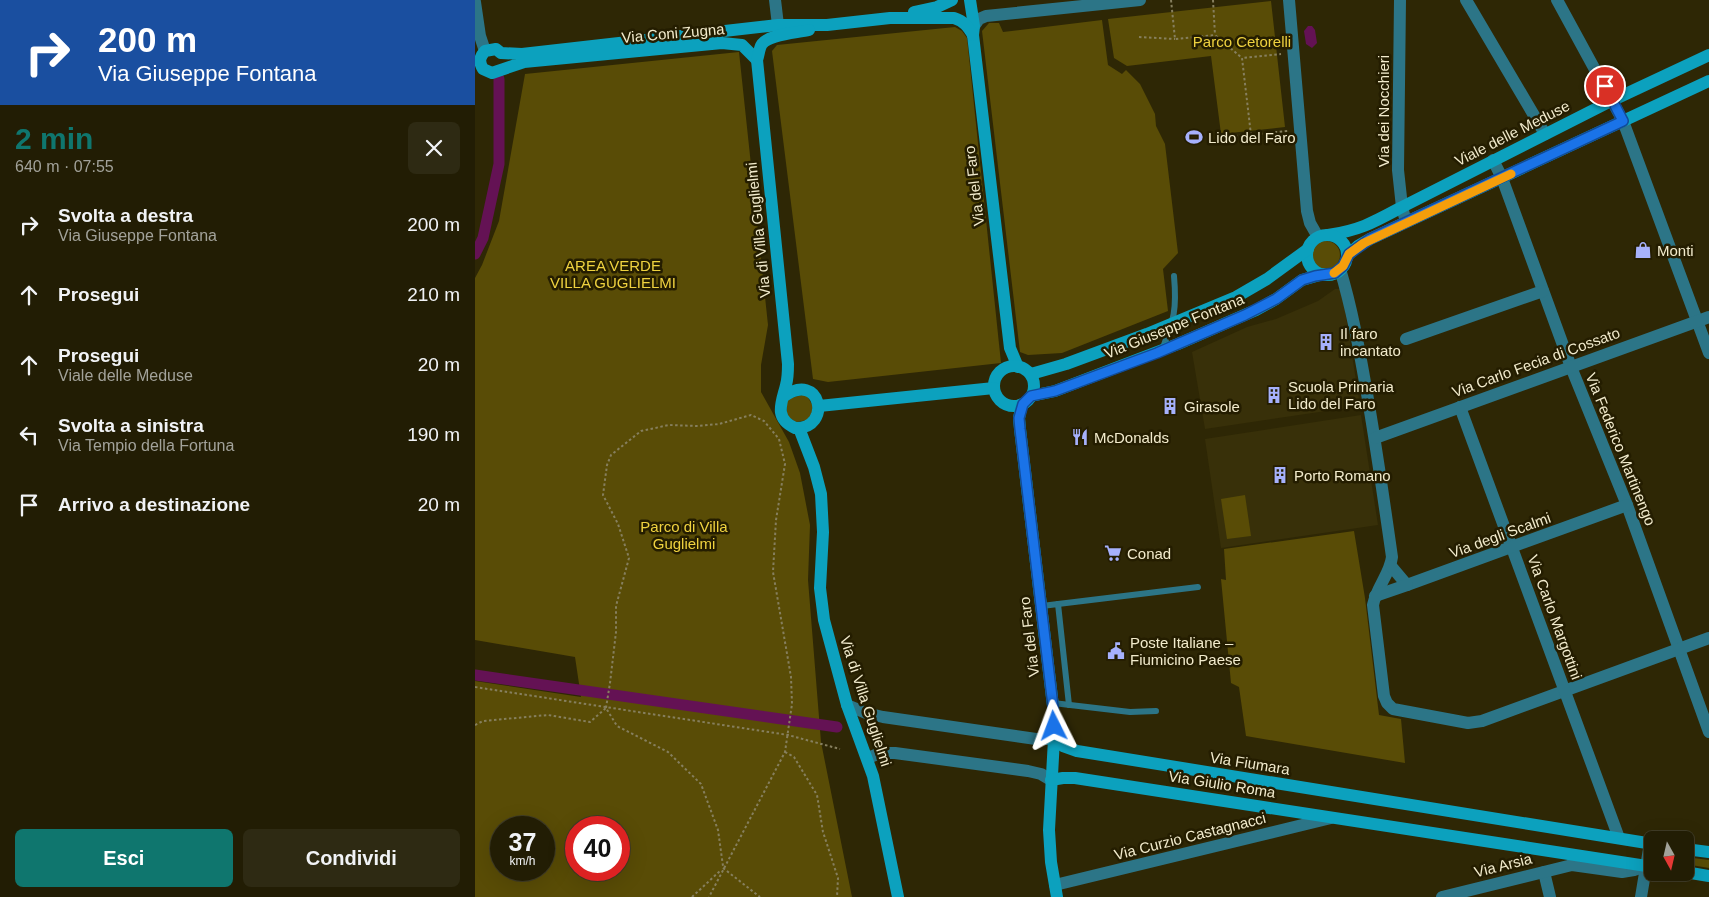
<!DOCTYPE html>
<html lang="it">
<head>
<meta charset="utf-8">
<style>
	:root { --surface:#221d04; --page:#2e2a13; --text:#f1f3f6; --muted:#a2a29a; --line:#3f3b26; --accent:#0f766e }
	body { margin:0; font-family:Arial,sans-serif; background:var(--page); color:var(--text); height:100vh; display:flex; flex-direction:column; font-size:19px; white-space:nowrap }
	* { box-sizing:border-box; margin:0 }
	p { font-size:16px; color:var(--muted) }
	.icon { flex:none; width:28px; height:28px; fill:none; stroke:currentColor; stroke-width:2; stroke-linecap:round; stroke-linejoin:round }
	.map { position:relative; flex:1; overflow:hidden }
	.details { display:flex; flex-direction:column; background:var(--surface); width:475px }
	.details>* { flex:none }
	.top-card { background:#1a4fa0; color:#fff; overflow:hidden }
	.needle { width:32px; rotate:172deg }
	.fabs { position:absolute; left:1169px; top:831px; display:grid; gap:10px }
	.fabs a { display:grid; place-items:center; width:50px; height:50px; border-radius:8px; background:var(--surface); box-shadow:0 5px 20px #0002,0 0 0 1px var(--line); font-size:25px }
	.speed { position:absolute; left:15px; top:816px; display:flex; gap:10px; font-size:25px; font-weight:700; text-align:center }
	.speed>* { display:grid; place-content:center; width:65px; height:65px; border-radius:50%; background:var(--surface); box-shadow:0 5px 20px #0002,0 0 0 1px var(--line); line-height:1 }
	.speed small { font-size:12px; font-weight:400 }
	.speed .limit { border:8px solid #d22; background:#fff; color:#111 }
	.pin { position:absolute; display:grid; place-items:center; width:42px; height:42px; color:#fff; margin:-21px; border:2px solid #fff; border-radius:50%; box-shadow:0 1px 5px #0007 }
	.me { position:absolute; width:55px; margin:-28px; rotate:357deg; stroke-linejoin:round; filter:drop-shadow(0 0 4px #0008) }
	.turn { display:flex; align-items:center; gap:18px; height:105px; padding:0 15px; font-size:22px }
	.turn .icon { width:65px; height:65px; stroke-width:2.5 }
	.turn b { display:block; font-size:35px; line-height:42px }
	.round { display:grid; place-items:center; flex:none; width:52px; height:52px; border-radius:8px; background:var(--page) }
	.summary { display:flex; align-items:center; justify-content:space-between; height:85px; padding:0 15px }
	h1 { font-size:30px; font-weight:700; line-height:38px; color:var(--accent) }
	.action { display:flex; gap:10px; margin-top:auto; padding:10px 15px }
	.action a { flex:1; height:58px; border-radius:8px; background:var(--accent); color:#fff; font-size:20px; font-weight:700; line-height:58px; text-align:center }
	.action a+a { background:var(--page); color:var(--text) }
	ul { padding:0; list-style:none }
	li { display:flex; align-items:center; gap:15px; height:70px; padding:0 15px }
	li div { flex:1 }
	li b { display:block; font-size:19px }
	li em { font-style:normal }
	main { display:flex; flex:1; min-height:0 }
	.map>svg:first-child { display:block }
	.built { fill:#383009 }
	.green { fill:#594c06; fill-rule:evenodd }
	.water { fill:#641254 }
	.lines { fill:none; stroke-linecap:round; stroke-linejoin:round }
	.canal { stroke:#641254; stroke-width:11 }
	.path { stroke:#867f5e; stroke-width:2; stroke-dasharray:2.5 2.5; stroke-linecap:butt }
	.lane { stroke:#2c7587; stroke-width:6 }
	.street { stroke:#2c7587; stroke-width:12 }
	.secondary { stroke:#0ca1be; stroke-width:12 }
	.route-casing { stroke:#114b97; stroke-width:12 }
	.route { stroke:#1a73e8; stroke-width:9 }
	.slow { stroke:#f59e0b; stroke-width:9 }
	.labels { text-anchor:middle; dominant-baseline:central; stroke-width:5; stroke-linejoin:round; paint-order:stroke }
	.street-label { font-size:15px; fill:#f2ebcc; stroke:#241d00 }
	.park-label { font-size:15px; fill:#efd23f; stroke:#241d00 }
	.poi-label { font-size:15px; fill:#f2ebcc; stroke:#241d00; text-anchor:start }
</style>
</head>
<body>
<main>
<section class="details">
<div class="top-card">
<div class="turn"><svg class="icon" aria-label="right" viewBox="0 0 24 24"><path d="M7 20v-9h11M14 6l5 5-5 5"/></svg><div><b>200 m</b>Via Giuseppe Fontana</div></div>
</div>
<div class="summary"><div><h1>2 min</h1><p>640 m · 07:55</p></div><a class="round"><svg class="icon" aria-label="close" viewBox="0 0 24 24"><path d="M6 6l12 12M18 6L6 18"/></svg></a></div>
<ul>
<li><svg class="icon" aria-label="right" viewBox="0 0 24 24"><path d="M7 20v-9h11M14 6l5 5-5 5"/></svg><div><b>Svolta a destra</b><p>Via Giuseppe Fontana</p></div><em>200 m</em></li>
<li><svg class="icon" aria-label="ahead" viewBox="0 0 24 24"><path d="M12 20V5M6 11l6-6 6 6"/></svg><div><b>Prosegui</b></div><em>210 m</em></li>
<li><svg class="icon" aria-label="ahead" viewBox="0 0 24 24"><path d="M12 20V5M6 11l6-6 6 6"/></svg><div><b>Prosegui</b><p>Viale delle Meduse</p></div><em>20 m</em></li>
<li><svg class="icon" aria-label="left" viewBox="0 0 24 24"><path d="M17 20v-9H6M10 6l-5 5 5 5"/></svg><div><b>Svolta a sinistra</b><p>Via Tempio della Fortuna</p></div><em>190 m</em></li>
<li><svg class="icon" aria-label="arrive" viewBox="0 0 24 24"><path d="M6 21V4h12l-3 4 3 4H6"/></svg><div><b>Arrivo a destinazione</b></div><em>20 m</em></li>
</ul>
<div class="action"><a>Esci</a><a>Condividi</a></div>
</section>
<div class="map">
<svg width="1234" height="897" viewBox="0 0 1234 897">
	<rect width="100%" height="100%" fill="#2e2705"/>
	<g class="built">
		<path d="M 860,289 L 866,289 L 868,298 L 885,406 L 730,429 L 717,352 L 772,327 L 801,319 L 843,301 Z"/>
		<path d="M 886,415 L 903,525 L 746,548 L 730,439 Z"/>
	</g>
	<g class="green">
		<path d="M 796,1 L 810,127 L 746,134 L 736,56 L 652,66 L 639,58 L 633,19 Z"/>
		<path d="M 627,20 L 633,65 L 647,74 L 651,70 L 665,84 L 680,114 L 681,126 L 690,144 L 703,253 L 688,269 L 693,311 L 587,353 L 553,355 L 545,352 L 507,31 L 514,23 L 524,23 L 528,32 Z"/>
		<path d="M 480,27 L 487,31 L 492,38 L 526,363 L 353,382 L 338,379 L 297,51 L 302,45 Z"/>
		<path d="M 264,52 L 293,325 L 286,365 L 286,392 L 314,442 L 325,473 L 335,525 L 333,580 L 346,742 L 377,897 L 0,897 L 0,681 L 106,697 L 100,657 L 0,640 L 0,278 L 7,265 L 24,221 L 50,74 ZM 26,828 L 69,828 L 69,870 L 26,870 ZM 101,828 L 144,828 L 144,870 L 101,870 Z"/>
		<circle cx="851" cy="255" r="14"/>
		<path d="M 331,394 L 339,408 L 333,420 L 321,422 L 312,416 L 312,399 Z"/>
		<path d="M 770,495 L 776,536 L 752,539 L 746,499 Z"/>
		<path d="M 879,531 L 890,598 L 904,715 L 926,719 L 930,763 L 771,736 L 764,687 L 756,683 L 746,579 L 751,580 L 749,549 Z"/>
		<path d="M 1210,857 L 1234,860 L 1234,868 L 1210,864 Z"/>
	</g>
	<path class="water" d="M 833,26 L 837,26 L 840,30 L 842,43 L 837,48 L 831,44 L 829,31 Z"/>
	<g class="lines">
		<g class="canal">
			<path d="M 0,254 L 8,238 L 24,164 L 24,79"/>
			<path d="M 0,675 L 362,727"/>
		</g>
		<g class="path">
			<path d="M 696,0 L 700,39 L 740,35 L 767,58"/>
			<path d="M 738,0 L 740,35"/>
			<path d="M 664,37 L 700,39"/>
			<path d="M 776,135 L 767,58 L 806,54"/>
			<path d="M 740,138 L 813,131"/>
			<path d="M 0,687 L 313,735 L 365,749"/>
			<path d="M 131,708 L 135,683 L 141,632 L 141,606 L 154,558 L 143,524 L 128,495 L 132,465 L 136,455 L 166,431 L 194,425 L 223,426 L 244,424 L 276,415 L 289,421 L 304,439 L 310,464 L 301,520 L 298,572 L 316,677 L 317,704 L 310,752 L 234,897"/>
			<path d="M 0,725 L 8,721 L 73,715 L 115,722 L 131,708 L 142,726 L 193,752 L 226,784 L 243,830 L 248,866"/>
			<path d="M 310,752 L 319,757 L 342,795 L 348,832 L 363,878 L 362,897"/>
			<path d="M 248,868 L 285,897"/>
			<path d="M 217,897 L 246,870"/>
		</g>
		<g class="lane">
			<path d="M 687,350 C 699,319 702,310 699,276"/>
			<path d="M 583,604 L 723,587"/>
			<path d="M 567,606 L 583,604 L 594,705"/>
			<path d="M 578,703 L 655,712 L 681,711"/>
		</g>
		<g class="street">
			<path d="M 300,0 L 303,25"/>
			<path d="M 814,0 L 832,211 L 835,223 L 843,237"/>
			<path d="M 925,0 L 923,170 L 927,207 L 931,222"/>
			<path d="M 991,0 L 1070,134"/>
			<path d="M 1082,0 L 1148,121 L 1234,353"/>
			<path d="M 0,2 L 5,36 L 10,51"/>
			<path d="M 499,26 L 504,19 L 511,16 L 665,0"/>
			<path d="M 1018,160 L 1027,178 L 1096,367 L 1152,505 L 1234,732"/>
			<path d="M 865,269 C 877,309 884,348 891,388 C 901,444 909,501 917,557 C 915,574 902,586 898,605 L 909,696 L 912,703 L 918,709 L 993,723 L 1007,721 L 1234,638"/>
			<path d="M 931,339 L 1068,291"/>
			<path d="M 985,407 L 1144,838"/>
			<path d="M 900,438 L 1234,317"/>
			<path d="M 916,566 L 932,585 L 1152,505"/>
			<path d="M 900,596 L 932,585"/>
			<path d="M 372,705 L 391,713 L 408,717 L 561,739 L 579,739"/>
			<path d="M 393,758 L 405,753 L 420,753 L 553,771 L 566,774 L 576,780"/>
			<path d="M 1069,872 L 1075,897"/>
			<path d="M 580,885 L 856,818"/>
			<path d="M 967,897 L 1097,865 L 1147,872 L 1159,870 L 1171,866"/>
			<path d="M 1166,897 L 1175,843"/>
		</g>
		<g class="secondary">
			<path d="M 495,0 L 499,26 L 498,35 L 535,348 L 543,367"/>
			<path d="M 439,12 L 462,7 L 477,0"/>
			<path d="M 282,60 L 267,45 L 247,43 L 49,62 L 17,73 L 8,69 C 4,62 4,58 10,51 L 21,49 L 26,53 L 47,54 L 303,25 L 352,25 L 415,18 L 479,18 C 489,21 493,27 498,35"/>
			<path d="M 853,235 C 886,230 899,222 927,207 L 1138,100 L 1234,55"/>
			<circle cx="852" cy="255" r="20"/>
			<path d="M 872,256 L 883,246 L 895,239 L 1234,81"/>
			<circle cx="539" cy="386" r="20"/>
			<path d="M 556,374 L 591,364 L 672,334 L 761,297 L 792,279 L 833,249"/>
			<path d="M 556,396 L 580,391 L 703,344 L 781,310 L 801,299 L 827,280 L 848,274"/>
			<path d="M 308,397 C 346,369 358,429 320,428 C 298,418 307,402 311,385 C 313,378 313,371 313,364 L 282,60 C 284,55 284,48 287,44 C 295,34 322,33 334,30"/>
			<path d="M 547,404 L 544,418 L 545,429 L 578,706 L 579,739 L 574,830 L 576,862 L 582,897"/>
			<path d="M 344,406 L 519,388"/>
			<path d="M 324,428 L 339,467 L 346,494 L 348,532 L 345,588 L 349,620 L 372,705 L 398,776 L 423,897"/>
			<path d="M 579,739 L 588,746 L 602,751 L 1178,844"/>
			<path d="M 576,780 L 588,778 L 600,778 L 1178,867"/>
			<path d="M 1210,849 L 1234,852"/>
			<path d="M 1210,872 L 1234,876"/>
		</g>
	</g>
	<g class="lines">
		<g class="route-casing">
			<path id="route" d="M 579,726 L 578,706 L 545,429 L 544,418 L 548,404 L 556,396 L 580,391 L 682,353 L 770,315 L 801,299 L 827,280 L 840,276 L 860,273 L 868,266 L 874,254 L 895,239 L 1148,121 L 1130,86"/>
		</g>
		<use href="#route" class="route"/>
		<path class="slow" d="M 859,273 L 868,266 L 874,254 L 889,243 L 1036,174"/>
	</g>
	<defs>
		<g id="stadium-bare" transform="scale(1.35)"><path d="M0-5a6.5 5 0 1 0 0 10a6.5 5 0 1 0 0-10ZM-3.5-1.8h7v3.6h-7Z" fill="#a6b1fc" stroke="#241d00" stroke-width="2.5" paint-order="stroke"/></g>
		<g id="shop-bare" transform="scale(1.35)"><path d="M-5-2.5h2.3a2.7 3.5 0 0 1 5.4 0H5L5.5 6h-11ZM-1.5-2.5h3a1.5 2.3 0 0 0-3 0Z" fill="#a6b1fc" stroke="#241d00" stroke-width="2.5" paint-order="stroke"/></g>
		<g id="building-bare" transform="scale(1.35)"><path d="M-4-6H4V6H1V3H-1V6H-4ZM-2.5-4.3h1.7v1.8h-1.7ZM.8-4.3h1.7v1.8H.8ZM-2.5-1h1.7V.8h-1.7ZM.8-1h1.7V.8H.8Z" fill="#a6b1fc" stroke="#241d00" stroke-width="2.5" paint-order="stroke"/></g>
		<g id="restaurant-bare" transform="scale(1.35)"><path d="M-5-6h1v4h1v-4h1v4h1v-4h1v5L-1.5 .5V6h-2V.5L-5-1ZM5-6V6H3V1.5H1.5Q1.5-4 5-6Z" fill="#a6b1fc" stroke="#241d00" stroke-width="2.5" paint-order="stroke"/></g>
		<g id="supermarket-bare" transform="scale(1.35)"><path d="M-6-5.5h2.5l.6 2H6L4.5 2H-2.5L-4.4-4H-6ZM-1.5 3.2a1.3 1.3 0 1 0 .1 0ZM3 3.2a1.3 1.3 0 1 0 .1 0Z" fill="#a6b1fc" stroke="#241d00" stroke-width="2.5" paint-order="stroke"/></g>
		<g id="civic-bare" transform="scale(1.35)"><path d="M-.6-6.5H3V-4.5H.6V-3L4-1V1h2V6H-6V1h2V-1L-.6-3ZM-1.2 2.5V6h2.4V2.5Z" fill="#a6b1fc" stroke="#241d00" stroke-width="2.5" paint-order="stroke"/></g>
	</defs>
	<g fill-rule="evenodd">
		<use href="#stadium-bare" x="719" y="137"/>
		<use href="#shop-bare" x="1168" y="250"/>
		<use href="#building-bare" x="851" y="342"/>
		<use href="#building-bare" x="799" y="395"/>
		<use href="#building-bare" x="695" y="406"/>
		<use href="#restaurant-bare" x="605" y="437"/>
		<use href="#building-bare" x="805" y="475"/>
		<use href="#supermarket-bare" x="638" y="553"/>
		<use href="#civic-bare" x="641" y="651"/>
	</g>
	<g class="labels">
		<g class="street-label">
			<text transform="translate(198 33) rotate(-5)">Via Coni Zugna</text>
			<text transform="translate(908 111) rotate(-90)">Via dei Nocchieri</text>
			<text transform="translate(1037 133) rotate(-27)">Viale delle Meduse</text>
			<text transform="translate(499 186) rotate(-97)">Via del Faro</text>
			<text transform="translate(283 230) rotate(-96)">Via di Villa Guglielmi</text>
			<text transform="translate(699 326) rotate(-22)">Via Giuseppe Fontana</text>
			<text transform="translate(1061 362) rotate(-20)">Via Carlo Fecia di Cossato</text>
			<text transform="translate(1146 449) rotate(68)">Via Federico Martinengo</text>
			<text transform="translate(1025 535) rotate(-20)">Via degli Scalmi</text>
			<text transform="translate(1080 617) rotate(70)">Via Carlo Margottini</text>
			<text transform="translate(554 637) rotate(-97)">Via del Faro</text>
			<text transform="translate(391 701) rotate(72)">Via di Villa Guglielmi</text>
			<text transform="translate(775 763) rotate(9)">Via Fiumara</text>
			<text transform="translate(747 784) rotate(9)">Via Giulio Roma</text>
			<text transform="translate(715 836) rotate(-14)">Via Curzio Castagnacci</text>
			<text transform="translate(1028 865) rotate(-14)">Via Arsia</text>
		</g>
		<g class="park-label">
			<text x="767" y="41">Parco Cetorelli</text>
			<text x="138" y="265">AREA VERDE<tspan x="138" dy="17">VILLA GUGLIELMI</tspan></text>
			<text x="209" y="526">Parco di Villa<tspan x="209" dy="17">Guglielmi</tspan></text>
		</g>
		<g class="poi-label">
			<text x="733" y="137">Lido del Faro</text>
			<text x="1182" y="250">Monti</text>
			<text x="865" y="333">Il faro<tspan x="865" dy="17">incantato</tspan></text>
			<text x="813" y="386">Scuola Primaria<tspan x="813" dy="17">Lido del Faro</tspan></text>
			<text x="709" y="406">Girasole</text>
			<text x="619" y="437">McDonalds</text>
			<text x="819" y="475">Porto Romano</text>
			<text x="652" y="553">Conad</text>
			<text x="655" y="642">Poste Italiane –<tspan x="655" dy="17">Fiumicino Paese</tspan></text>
		</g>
	</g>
</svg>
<div class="fabs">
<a><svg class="needle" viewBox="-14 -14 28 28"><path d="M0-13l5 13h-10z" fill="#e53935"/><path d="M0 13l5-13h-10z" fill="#a2a29a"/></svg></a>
</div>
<div class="speed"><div>37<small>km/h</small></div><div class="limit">40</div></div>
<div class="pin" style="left:1130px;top:86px;background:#d93025"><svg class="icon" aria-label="arrive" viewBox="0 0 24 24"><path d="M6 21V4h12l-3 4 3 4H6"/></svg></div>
<svg class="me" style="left:579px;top:726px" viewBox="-20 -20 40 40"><path d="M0-17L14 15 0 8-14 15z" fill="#1a73e8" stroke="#fff" stroke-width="4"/></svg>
</div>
</main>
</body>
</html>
